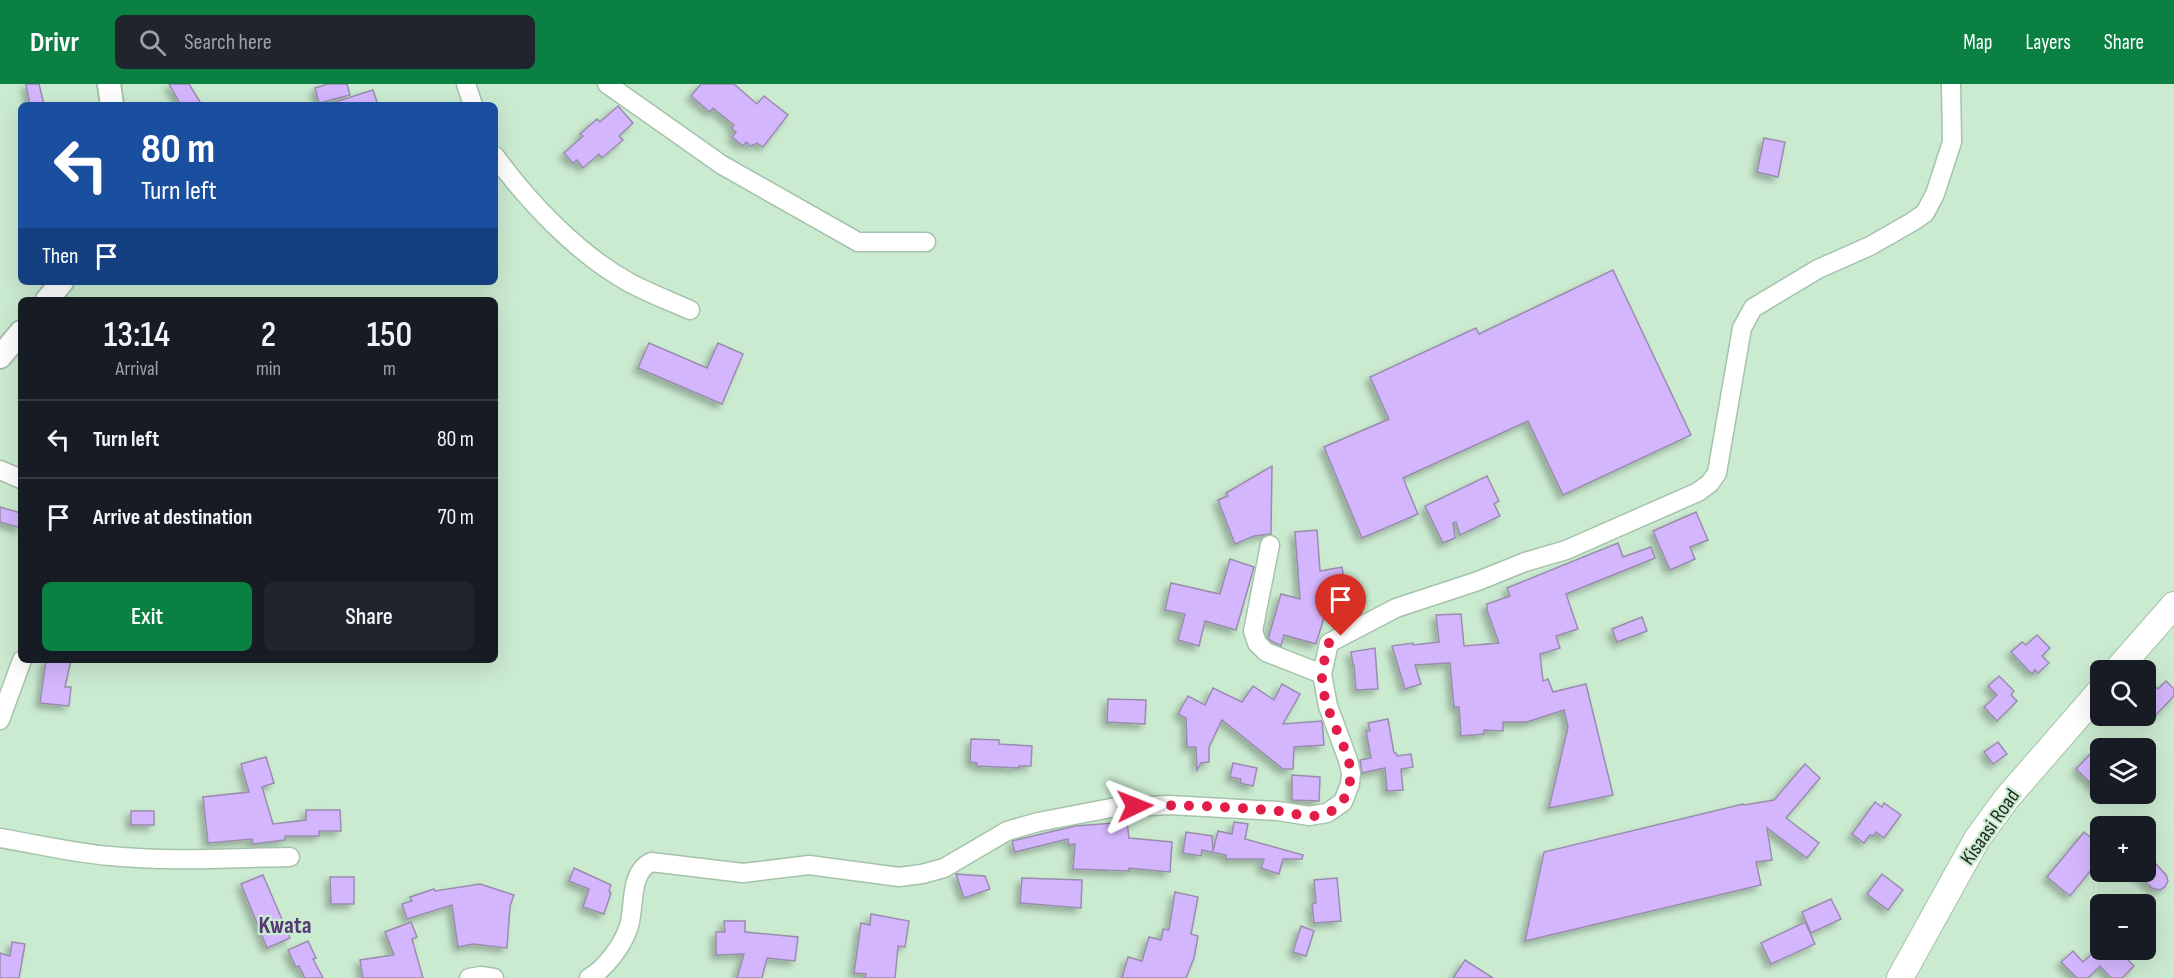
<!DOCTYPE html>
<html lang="en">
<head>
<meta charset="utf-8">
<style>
	:root { --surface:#171b24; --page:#20242c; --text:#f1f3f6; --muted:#9ea1a6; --line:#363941; --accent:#0b8043 }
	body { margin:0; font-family:"Sofia Sans Condensed",sans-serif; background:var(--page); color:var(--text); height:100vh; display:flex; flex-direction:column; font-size:22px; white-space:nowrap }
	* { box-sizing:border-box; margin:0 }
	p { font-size:20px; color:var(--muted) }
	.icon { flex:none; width:33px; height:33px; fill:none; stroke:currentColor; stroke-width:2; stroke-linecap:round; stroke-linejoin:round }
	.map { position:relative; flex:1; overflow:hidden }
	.sheet { position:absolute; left:18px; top:213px; width:480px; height:366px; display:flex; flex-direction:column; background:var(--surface); border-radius:9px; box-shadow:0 6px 24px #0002 }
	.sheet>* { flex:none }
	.banner { position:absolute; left:18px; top:18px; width:480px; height:183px; border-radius:9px; box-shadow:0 6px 24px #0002; background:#1a4fa0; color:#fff; overflow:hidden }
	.buttons { position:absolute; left:2090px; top:576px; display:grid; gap:12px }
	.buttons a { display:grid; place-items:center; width:66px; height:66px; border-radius:9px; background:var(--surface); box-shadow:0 6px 24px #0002; font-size:30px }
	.pin { position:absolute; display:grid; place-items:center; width:51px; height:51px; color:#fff; margin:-62px -26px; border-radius:50% 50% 50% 0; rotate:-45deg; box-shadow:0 0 6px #0007 }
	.pin .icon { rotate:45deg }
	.me { position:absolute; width:66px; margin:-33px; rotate:88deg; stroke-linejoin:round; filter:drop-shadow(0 0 4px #0008) }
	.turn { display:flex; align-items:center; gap:21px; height:126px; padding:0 24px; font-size:27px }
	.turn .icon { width:78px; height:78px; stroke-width:2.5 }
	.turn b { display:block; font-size:42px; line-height:51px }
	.then { display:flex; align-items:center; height:57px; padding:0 24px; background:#0003; gap:12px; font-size:22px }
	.eta { display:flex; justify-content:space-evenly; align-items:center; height:102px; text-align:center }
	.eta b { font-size:36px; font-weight:600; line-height:42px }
	.button { display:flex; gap:12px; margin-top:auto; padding:12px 24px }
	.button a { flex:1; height:69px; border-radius:9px; background:var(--accent); color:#fff; font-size:24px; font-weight:600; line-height:69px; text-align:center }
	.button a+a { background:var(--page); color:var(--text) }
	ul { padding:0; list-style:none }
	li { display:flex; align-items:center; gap:18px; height:78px; padding:0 24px; border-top:2px solid var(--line) }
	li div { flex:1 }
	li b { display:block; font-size:22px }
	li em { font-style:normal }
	header { display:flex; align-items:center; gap:36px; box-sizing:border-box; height:84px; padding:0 30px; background:var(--accent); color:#fff }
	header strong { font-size:28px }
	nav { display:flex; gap:33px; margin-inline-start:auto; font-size:21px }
	.search { width:420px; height:54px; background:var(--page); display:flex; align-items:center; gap:15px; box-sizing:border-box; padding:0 21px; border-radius:9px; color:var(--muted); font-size:22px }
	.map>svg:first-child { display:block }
	.building { fill:#d4b6fe; stroke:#998dac; stroke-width:1.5; filter:url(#shadow) }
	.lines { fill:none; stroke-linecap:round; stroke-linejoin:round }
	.minor-casing { stroke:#a4c3aa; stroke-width:21 }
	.tertiary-casing { stroke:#a4c3aa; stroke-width:26 }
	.secondary-casing { stroke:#a4c3aa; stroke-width:28 }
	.minor { stroke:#fff; stroke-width:18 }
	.tertiary { stroke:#fff; stroke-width:22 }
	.secondary { stroke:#fff; stroke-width:26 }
	.route { stroke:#e11d48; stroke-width:10; stroke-dasharray:0 18 }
	.labels { text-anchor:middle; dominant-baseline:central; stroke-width:4.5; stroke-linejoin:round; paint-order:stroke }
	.street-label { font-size:21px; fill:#212d24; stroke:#cbebd1 }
	.quarter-label { font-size:24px; font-weight:bold; fill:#543974; stroke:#cbebd1 }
</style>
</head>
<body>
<header>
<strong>Drivr</strong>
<div class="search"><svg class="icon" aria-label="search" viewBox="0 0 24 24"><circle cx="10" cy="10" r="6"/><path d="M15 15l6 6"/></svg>Search here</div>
<nav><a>Map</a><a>Layers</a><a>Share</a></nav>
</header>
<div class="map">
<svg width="2174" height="894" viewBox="0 0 2174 894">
	<defs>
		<filter id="shadow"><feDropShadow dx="-4.5" dy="4.5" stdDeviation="3" flood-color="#0004"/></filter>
	</defs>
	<rect width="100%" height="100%" fill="#cbebd1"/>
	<g class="building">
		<path d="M 26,0 L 39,0 L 44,21 L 30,21 Z"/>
		<path d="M 169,0 L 189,0 L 202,21 L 181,21 Z"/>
		<path d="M 328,0 L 347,0 L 350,11 L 319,19 L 315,4 Z"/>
		<path d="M 701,0 L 734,0 L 757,20 L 764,12 L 788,31 L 763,63 L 757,59 L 751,62 L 746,58 L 743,62 L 732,53 L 736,48 L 731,44 L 734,41 L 713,24 L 710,28 L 691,12 Z"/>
		<path d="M 373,6 L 378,21 L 335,21 L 335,18 Z"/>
		<path d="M 618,22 L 633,39 L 619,52 L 623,56 L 602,74 L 599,70 L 583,84 L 577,76 L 573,79 L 564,69 L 583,52 L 580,50 L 597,35 L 600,38 Z"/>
		<path d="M 1764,54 L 1785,58 L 1778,93 L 1757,88 Z"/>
		<path d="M 1613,186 L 1691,351 L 1563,411 L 1528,337 L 1403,394 L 1418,430 L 1362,454 L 1324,363 L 1389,335 L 1370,293 L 1476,244 L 1479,250 Z"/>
		<path d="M 649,259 L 707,284 L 718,259 L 743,270 L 722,320 L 638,284 Z"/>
		<path d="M 1272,382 L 1271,450 L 1254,452 L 1235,460 L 1218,416 L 1228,412 L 1226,409 Z"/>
		<path d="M 1487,392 L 1499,417 L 1494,420 L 1500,432 L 1460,451 L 1456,438 L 1453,439 L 1455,454 L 1443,459 L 1425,422 Z"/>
		<path d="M 0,423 L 21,429 L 21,444 L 0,438 Z"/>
		<path d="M 1696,428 L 1708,456 L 1690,463 L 1695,475 L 1670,486 L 1653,447 Z"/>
		<path d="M 1317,446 L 1320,487 L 1342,483 L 1349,526 L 1325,530 L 1316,560 L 1284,551 L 1281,562 L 1268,555 L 1281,510 L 1300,515 L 1295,448 Z"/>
		<path d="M 1618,459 L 1623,473 L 1651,463 L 1655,474 L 1566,510 L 1578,545 L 1556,552 L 1560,564 L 1540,570 L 1543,597 L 1548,595 L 1553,608 L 1586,600 L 1613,711 L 1549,724 L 1568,643 L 1564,626 L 1527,638 L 1503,638 L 1503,647 L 1484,646 L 1484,650 L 1461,652 L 1459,623 L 1454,623 L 1450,579 L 1415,581 L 1421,600 L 1405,605 L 1392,562 L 1413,559 L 1413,561 L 1439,558 L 1436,531 L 1461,530 L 1464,562 L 1499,559 L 1487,526 L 1487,520 L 1510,512 L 1507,504 Z"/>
		<path d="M 1230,475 L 1254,483 L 1236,546 L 1205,537 L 1199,562 L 1178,556 L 1185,530 L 1165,526 L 1171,499 L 1220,510 Z"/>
		<path d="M 1642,533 L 1647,547 L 1617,558 L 1612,545 Z"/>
		<path d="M 2037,551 L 2050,564 L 2042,572 L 2049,579 L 2038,589 L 2035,586 L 2032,590 L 2011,568 L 2022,558 L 2026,561 Z"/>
		<path d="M 1375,564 L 1378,605 L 1356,606 L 1354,581 L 1353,581 L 1351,568 Z"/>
		<path d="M 46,576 L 71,576 L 65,603 L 71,603 L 69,622 L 40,619 Z"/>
		<path d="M 1999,592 L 2014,607 L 2011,611 L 2017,617 L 1997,637 L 1984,623 L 1997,611 L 1988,602 Z"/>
		<path d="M 2166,597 L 2174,605 L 2174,612 L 2152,635 L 2145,628 L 2145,606 L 2151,599 L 2158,605 Z"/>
		<path d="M 1282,600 L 1300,610 L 1283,640 L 1322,637 L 1324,661 L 1294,663 L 1293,685 L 1283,685 L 1222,636 L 1209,663 L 1209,678 L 1201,679 L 1197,686 L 1196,663 L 1187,663 L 1186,634 L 1178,630 L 1188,612 L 1205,621 L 1213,604 L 1242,618 L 1253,602 L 1274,616 Z"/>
		<path d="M 1108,615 L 1146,616 L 1145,640 L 1107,638 Z"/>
		<path d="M 1388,635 L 1394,669 L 1396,669 L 1397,672 L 1411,670 L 1413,683 L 1401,685 L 1403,706 L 1387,707 L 1385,684 L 1362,689 L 1360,676 L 1371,674 L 1366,647 L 1370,647 L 1368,639 Z"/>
		<path d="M 971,655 L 999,656 L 999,660 L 1032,662 L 1031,682 L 1019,682 L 1019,684 L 977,682 L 977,679 L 970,678 Z"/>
		<path d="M 1998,658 L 2007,670 L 1993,680 L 1984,668 Z"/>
		<path d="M 2093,667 L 2100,674 L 2100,708 L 2076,685 Z"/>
		<path d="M 266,673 L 274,699 L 262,703 L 273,740 L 306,736 L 306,726 L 340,726 L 341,747 L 319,747 L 319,752 L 285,752 L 285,756 L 253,760 L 252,755 L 208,759 L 203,713 L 249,708 L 241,680 Z"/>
		<path d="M 1233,679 L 1257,684 L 1253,702 L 1240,699 L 1241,695 L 1230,693 Z"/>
		<path d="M 1805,680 L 1820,694 L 1786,734 L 1819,759 L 1807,774 L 1767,744 L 1772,776 L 1756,778 L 1761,801 L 1525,857 L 1544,768 L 1743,720 L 1744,721 L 1774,716 Z"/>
		<path d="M 1292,691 L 1320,693 L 1319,717 L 1292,716 Z"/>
		<path d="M 1875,718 L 1882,723 L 1884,719 L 1901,731 L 1884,754 L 1876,748 L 1873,752 L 1870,751 L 1864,759 L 1852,750 Z"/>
		<rect x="131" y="727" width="23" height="14"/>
		<path d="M 1127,738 L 1129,754 L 1172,758 L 1170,788 L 1129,784 L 1129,787 L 1073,785 L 1075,760 L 1069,761 L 1068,755 L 1015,768 L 1012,757 L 1075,742 Z"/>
		<path d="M 1234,738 L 1248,740 L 1245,755 L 1303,771 L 1302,775 L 1283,775 L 1279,790 L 1261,784 L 1264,775 L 1226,775 L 1226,771 L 1202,766 L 1201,772 L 1183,769 L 1186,748 L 1212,752 L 1213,767 L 1218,747 L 1232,750 Z"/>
		<path d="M 2084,748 L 2100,761 L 2100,775 L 2070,812 L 2047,793 Z"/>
		<path d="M 2145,768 L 2166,791 L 2168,797 L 2165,803 L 2160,806 L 2152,804 L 2135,788 L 2145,788 Z"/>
		<path d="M 574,784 L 611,801 L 609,807 L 611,809 L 604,830 L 583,823 L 589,805 L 569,797 Z"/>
		<path d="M 956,790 L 985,792 L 990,805 L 964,814 Z"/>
		<path d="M 1882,790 L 1903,806 L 1888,826 L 1867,810 Z"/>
		<path d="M 263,791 L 290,854 L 267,864 L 241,800 Z"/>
		<path d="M 330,793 L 354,793 L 354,820 L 331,820 Z"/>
		<path d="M 1022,794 L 1082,796 L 1081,824 L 1020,819 Z"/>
		<path d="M 1337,794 L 1341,837 L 1314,839 L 1312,820 L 1316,819 L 1314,796 Z"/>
		<path d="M 480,800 L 514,811 L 510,822 L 507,864 L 473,860 L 458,863 L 452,821 L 407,835 L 402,820 L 412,817 L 410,813 L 434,805 L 435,807 Z"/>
		<path d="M 1175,808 L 1198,813 L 1191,850 L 1198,852 L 1194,874 L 1186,894 L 1122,894 L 1128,873 L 1142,877 L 1149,853 L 1161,856 L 1163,845 L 1169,846 Z"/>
		<path d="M 1831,815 L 1841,835 L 1811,849 L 1802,828 Z"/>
		<path d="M 871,830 L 909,837 L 905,863 L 898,862 L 895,894 L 865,894 L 866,890 L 854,889 L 861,839 L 870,841 Z"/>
		<path d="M 724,837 L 745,837 L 745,848 L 798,853 L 795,877 L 767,874 L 762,894 L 737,894 L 744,870 L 716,871 L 716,848 L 725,848 Z"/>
		<path d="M 411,838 L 417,853 L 412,855 L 423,894 L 363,894 L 360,876 L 394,871 L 385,848 Z"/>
		<path d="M 1805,838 L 1815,860 L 1771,880 L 1761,859 Z"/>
		<path d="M 1301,842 L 1314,847 L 1306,872 L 1293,868 Z"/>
		<path d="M 308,857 L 316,874 L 313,875 L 323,894 L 305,894 L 299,882 L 296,883 L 288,866 Z"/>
		<path d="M 12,858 L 25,860 L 19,894 L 0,894 L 0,869 L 10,872 Z"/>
		<path d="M 2096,866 L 2118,866 L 2134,882 L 2122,894 L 2111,894 L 2100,882 L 2088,894 L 2077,894 L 2061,878 L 2073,867 L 2083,878 Z"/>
		<path d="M 1465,876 L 1493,894 L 1453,894 Z"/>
	</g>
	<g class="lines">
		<g class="minor-casing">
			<g id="minor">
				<path d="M 466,0 L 473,21"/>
				<path d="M 607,0 L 722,81 L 858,158 L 926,158"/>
				<path d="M 495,72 C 529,119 579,171 630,199 C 649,209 670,217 690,226"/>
				<path d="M 0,386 L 21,395"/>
				<path d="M 1270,461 L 1253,547 L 1257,559 L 1266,568 L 1322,590"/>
				<path d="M 0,636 L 22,576"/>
				<path d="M 0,754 C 37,760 73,769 110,772 C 170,778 230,774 290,773"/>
				<path d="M 469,894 L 481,892 L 494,894"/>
				<path d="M 589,894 C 606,884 623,861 629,842 C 635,821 629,789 651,778 L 743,789 L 809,781 L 899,793 L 922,790 L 944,784 L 1007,747 L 1038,738 L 1111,724 L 1169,721 L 1278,727 L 1309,732 L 1327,729 L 1343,718 L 1350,700 L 1351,689 L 1348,676 L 1328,622 L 1322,590 L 1329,559 L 1396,524 L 1478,497 L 1525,478 L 1566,466 L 1698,408 L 1710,399 L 1717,389 L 1742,244 L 1753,224 L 1818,185 L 1870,162 L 1912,138 L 1925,129 L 1935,110 L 1952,58 L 1951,0"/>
			</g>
		</g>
		<g class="tertiary-casing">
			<g id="tertiary">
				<path d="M 109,0 L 112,21"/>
				<path d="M 47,216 L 62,198"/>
				<path d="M 0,273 L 21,248"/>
			</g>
		</g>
		<g class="secondary-casing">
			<g id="secondary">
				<path d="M 2117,586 L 2174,521"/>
				<path d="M 1900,894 L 1977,755 L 2007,714 L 2100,607"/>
			</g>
		</g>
		<use href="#minor" class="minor"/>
		<use href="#tertiary" class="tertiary"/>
		<use href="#secondary" class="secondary"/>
	</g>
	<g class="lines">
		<path class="route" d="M 1135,722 C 1182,720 1230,723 1278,727 C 1293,729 1313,736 1328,729 C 1349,719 1354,695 1348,674 C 1339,648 1321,618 1322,591 C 1322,581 1327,569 1329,559 L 1341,552"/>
	</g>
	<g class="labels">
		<g class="street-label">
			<text transform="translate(1990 743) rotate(-55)">Kisaasi Road</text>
		</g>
		<g class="quarter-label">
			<text x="285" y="841">Kwata</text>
		</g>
	</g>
</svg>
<div class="buttons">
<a><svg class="icon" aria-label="search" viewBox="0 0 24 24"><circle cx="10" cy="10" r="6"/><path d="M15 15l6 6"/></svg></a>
<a><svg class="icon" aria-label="layers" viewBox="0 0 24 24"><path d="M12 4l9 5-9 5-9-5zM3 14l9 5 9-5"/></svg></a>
<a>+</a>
<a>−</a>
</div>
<div class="pin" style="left:1341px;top:552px;background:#d93025"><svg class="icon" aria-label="arrive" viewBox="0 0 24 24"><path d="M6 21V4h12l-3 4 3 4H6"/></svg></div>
<svg class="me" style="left:1135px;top:722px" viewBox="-20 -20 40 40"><path d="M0-17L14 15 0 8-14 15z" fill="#e11d48" stroke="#fff" stroke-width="4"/></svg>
<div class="banner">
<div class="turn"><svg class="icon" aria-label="left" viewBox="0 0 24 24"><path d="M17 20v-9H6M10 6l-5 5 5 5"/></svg><div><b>80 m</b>Turn left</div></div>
<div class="then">Then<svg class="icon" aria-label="arrive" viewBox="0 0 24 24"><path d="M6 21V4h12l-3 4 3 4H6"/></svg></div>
</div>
<section class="sheet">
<div class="eta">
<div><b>13:14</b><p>Arrival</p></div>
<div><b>2</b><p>min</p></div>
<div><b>150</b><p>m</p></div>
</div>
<ul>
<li><svg class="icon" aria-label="left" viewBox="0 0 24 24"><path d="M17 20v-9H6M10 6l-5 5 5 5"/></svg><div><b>Turn left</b></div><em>80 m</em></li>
<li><svg class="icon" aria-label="arrive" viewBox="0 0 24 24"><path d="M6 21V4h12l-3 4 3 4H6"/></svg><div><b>Arrive at destination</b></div><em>70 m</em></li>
</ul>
<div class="button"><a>Exit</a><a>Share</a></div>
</section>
</div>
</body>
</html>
